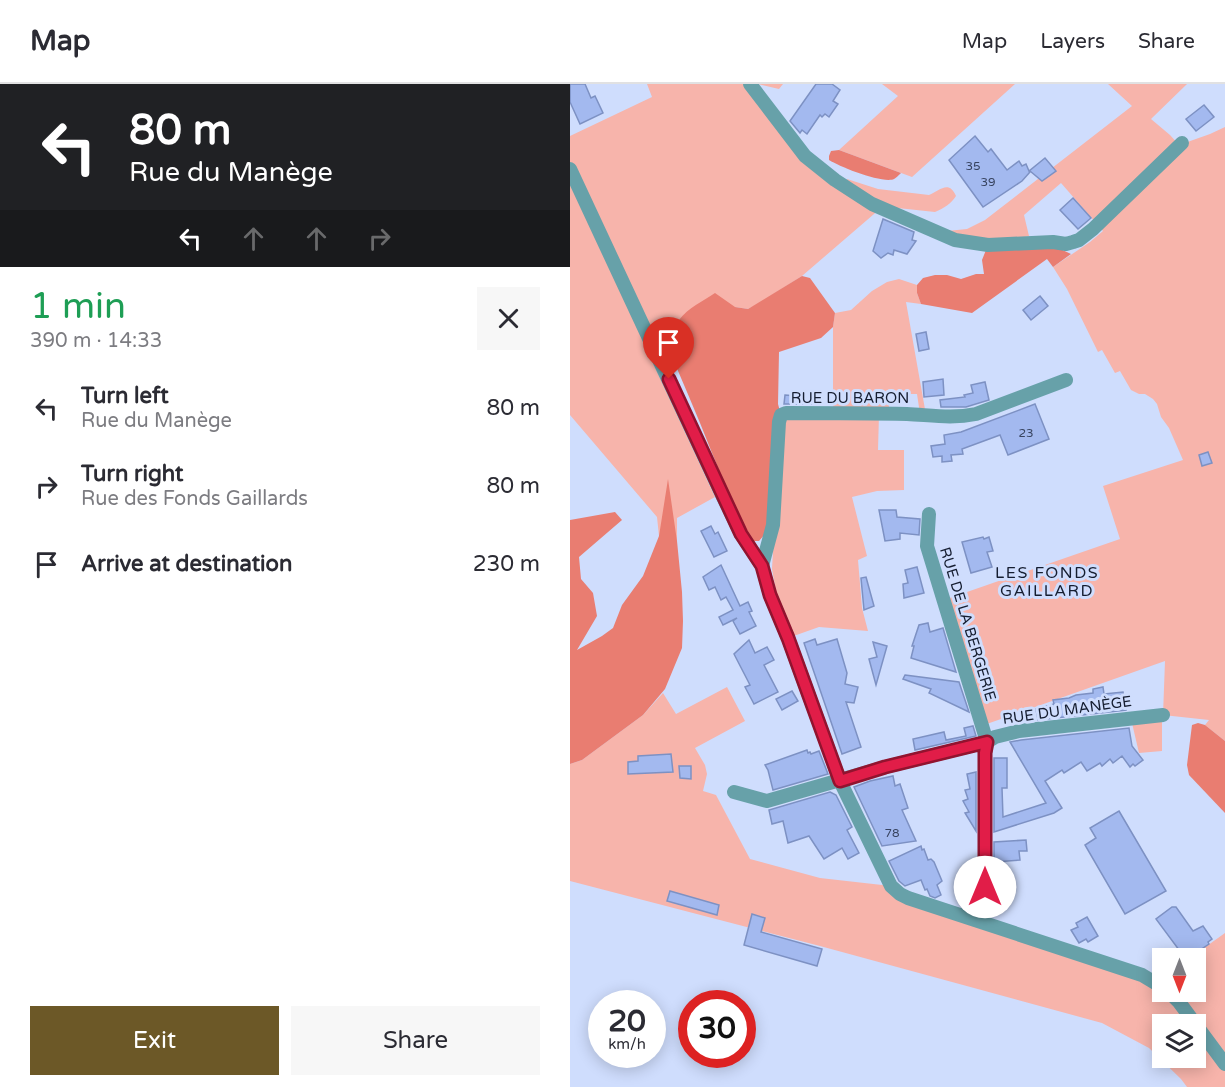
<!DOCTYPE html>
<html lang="en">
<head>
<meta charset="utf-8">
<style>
	:root { --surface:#fff; --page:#f7f7f7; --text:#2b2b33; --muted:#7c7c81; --line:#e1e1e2; --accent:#6c5827 }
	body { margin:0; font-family:"Varela Round",sans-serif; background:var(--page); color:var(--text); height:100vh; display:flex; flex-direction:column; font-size:22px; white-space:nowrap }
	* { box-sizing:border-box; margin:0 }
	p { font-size:20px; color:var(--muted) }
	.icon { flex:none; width:33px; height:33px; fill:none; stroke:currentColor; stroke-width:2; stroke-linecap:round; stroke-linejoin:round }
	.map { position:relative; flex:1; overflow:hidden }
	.side { display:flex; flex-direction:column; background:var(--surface); width:570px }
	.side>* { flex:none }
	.hud { background:#202124; color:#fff; overflow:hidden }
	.needle { width:39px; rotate:180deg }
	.buttons { position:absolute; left:582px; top:864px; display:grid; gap:12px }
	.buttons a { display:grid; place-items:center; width:54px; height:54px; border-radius:0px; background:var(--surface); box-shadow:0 3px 15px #0003; font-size:30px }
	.speed { position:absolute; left:18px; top:906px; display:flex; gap:12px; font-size:30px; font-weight:700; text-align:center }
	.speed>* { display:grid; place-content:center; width:78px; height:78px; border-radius:50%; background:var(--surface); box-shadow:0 3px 15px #0003; line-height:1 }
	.speed small { font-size:15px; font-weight:400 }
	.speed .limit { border:9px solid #d22; background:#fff; color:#111 }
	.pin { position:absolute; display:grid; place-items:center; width:51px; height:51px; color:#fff; margin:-62px -26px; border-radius:50% 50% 50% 0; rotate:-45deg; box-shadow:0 0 6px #0007 }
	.pin .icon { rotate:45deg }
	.me { position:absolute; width:66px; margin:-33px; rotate:0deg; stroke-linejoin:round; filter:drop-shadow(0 0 4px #0008) }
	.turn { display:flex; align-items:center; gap:21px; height:126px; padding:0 30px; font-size:27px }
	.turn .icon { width:78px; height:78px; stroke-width:2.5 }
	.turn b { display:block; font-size:42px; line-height:51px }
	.lanes { display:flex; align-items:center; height:57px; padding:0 30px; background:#0003; justify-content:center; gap:30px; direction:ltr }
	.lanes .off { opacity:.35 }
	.round { display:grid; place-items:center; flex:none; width:63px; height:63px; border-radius:0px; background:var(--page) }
	.headline { display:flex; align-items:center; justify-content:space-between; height:102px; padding:0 30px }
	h1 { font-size:36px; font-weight:600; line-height:45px; color:#1e9e55 }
	.cta { display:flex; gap:12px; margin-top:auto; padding:12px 30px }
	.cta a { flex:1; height:69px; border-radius:0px; background:var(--accent); color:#fff; font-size:24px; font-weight:600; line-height:69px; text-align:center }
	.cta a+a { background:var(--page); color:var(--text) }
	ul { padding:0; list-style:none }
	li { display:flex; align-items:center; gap:18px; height:78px; padding:0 30px }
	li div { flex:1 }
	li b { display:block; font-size:22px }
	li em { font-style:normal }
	header { display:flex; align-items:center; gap:36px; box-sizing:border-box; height:84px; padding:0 30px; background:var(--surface); border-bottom:2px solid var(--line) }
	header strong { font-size:28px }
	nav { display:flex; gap:33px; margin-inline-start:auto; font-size:21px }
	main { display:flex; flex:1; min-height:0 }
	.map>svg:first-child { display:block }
	.green { fill:#f7b4ab; fill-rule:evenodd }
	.forest { fill:#e97d71 }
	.building { fill:#a3b9ef; stroke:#7d91c3; stroke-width:1.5 }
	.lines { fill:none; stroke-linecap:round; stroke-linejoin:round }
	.minor { stroke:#67a1a9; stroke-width:14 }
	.route-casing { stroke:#92132f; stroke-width:15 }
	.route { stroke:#e11d48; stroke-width:10 }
	.labels { text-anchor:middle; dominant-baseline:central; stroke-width:6; stroke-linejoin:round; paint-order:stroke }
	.number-label { font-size:12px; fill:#384460 }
	.street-label { font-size:15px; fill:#151d30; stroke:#cfddfd }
	.neighbourhood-label { font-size:16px; letter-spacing:1.5px; fill:#151d30; stroke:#cfddfd }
</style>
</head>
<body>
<header>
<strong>Map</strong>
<nav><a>Map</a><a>Layers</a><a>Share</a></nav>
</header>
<main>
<section class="side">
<div class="hud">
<div class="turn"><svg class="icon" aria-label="left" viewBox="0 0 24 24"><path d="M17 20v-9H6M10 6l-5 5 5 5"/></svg><div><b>80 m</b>Rue du Manège</div></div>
<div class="lanes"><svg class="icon" aria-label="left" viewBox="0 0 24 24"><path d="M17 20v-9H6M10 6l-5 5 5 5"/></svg><svg class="icon off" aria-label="ahead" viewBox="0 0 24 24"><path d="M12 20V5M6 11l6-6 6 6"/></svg><svg class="icon off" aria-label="ahead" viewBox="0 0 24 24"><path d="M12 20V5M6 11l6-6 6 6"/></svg><svg class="icon off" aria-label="right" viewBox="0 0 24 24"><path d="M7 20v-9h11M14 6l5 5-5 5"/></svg></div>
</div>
<div class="headline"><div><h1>1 min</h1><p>390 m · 14:33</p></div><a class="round"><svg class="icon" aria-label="close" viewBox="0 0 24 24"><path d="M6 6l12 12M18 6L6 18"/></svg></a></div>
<ul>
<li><svg class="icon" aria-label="left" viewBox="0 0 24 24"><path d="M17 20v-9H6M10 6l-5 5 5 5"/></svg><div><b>Turn left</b><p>Rue du Manège</p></div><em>80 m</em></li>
<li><svg class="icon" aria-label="right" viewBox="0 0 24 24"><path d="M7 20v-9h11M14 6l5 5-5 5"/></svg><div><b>Turn right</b><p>Rue des Fonds Gaillards</p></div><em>80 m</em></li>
<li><svg class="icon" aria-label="arrive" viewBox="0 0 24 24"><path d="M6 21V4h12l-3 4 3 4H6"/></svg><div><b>Arrive at destination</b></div><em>230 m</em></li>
</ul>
<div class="cta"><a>Exit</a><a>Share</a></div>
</section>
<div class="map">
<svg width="655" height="1003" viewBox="0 0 655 1003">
	<rect width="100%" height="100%" fill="#cfddfd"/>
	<g class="green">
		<path d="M 77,0 L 213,0 L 209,5 L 188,0 L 235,72 L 276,100 L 277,95 L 308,105 L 359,111 C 369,107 379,95 386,112 C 381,120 374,124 365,128 L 309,122 L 311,124 L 232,192 L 186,221 L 178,225 L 165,223 L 109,236 L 101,251 L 94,254 L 77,266 L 145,413 L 107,434 L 107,457 L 89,452 L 87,433 L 0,331 L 0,52 L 82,13 Z"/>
		<path d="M 312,0 L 445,0 L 342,93 L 269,66 L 328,12 Z"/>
		<path d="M 538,0 L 617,0 L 581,35 L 600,51 L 609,61 L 640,50 L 655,43 L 655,657 L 635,641 L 639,636 L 593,631 L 595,577 L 411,642 L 374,516 L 550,455 L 533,402 L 613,376 L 599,344 L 591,333 L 587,320 L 583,315 L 575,310 L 569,310 L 561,306 L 550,287 L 545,289 L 532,266 L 528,268 L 497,205 L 483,183 L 520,158 L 533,147 L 491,99 L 454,131 L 459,152 L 418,161 L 377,147 L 397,145 L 415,136 L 562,22 Z"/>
		<path d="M 329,195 L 347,201 L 347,209 L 351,220 L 336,218 L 356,331 L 350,330 L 347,310 L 319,310 L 319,329 L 309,330 L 308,366 L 334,366 L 334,406 L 307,407 L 282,413 L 297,472 L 288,476 L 292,524 L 298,547 L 249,543 L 218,554 L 206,508 L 202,485 L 211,331 L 263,329 L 263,243 L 265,229 L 281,226 L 302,207 L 317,198 Z"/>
		<path d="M 157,603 L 175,637 L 125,664 L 135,681 L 137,690 L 133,707 L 146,711 L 180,775 L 250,794 L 321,802 L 587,899 L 592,895 L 592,908 L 626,908 L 626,874 L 620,874 L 655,849 L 655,1003 L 617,1003 L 611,995 L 579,964 L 532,939 L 250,862 L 0,797 L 0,680 L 12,676 L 73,631 L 93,609 L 106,630 ZM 592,940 L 626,940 L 626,974 L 592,974 Z"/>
		<path d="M 592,636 L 592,667 L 569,669 L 562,639 Z"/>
	</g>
	<g class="forest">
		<path d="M 269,66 L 331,89 C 330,90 326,94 324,95 C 313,100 270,83 259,76 L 259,72 L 261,67 Z"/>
		<path d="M 418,161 L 486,163 L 501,170 L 483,183 L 477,175 L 402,229 L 351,220 L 347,209 L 347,201 L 353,194 L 365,191 L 377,191 L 391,195 L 406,190 L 414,190 L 412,176 Z"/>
		<path d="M 232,192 L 240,194 L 265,229 L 263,243 L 251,254 L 209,268 L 208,320 L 211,331 L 203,441 L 189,457 L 182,457 C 165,432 154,397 142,369 C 127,330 110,292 94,254 C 105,249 102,244 109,236 C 118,224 133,217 145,209 L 165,223 L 178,225 Z"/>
		<path d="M 98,395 L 107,457 L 112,508 L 113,537 L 112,564 L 95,605 L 73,631 L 12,676 L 0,680 L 0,436 L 45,428 L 52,436 L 9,473 L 11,495 L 23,509 L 27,532 L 7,566 L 32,552 L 43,544 L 52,521 L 73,492 L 89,452 Z"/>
		<path d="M 628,639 L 635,641 L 655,657 L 655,729 L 619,691 L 617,681 L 622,641 Z"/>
	</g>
	<g class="building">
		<path d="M 0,0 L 15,0 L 21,14 L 25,12 L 33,29 L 10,40 L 0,18 Z"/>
		<path d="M 246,0 L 262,0 L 270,6 L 263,17 L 268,20 L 259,33 L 255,30 L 252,33 L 250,31 L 237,50 L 232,46 L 230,49 L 220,37 Z"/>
		<path d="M 634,21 L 644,33 L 626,47 L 616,35 Z"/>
		<path d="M 405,52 L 418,68 L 421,65 L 437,86 L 449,77 L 452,82 L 456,80 L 459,87 L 475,74 L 486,87 L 472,97 L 460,87 L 460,88 L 452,97 L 413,123 L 379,76 Z"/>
		<path d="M 503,114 L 521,134 L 508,145 L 490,126 Z"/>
		<path d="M 313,135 L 344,148 L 342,156 L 346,157 L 337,170 L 324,166 L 323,171 L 318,169 L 311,174 L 303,167 Z"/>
		<path d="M 470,212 L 478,222 L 461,236 L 453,226 Z"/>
		<path d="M 356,248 L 359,265 L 349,267 L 346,250 Z"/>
		<path d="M 373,295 L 374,311 L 354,313 L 353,298 Z"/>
		<path d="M 415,298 L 419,316 L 396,323 L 371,323 L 370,316 L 395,313 L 394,311 L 403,309 L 401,301 Z"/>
		<path d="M 215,311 L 250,314 L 249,320 L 214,320 Z"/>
		<path d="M 465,320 L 479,355 L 438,371 L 430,351 L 392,365 L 393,370 L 381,371 L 382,377 L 372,378 L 372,372 L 363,373 L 361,362 L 375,360 L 374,351 L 391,348 Z"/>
		<path d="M 638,368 L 642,379 L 632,382 L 629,371 Z"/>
		<path d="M 309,426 L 326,426 L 327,433 L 350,435 L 349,451 L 330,449 L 330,455 L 315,457 Z"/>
		<path d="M 141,442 L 145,450 L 148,448 L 157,467 L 144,473 L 131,447 Z"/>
		<path d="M 413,453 L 414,455 L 419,453 L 423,467 L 417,468 L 422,483 L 401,489 L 392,458 Z"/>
		<path d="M 151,481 L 170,522 L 178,518 L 182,527 L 179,528 L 186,542 L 170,550 L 163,537 L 167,534 L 153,541 L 149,533 L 163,526 L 156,513 L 151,516 L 145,503 L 139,506 L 133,493 Z"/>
		<path d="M 347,483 L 354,509 L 334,514 L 333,500 L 338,499 L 335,486 Z"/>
		<path d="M 296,493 L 304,522 L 294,526 L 291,494 Z"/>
		<path d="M 358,539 L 360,548 L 373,544 L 386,588 L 341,574 L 344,562 L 342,562 L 349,541 Z"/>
		<path d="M 245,555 L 247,561 L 267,555 L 277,589 L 275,600 L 288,603 L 284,619 L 276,618 L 291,663 L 272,670 L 234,559 Z"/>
		<path d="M 179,556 L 185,569 L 197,563 L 204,576 L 194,581 L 208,608 L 184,620 L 175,603 L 180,601 L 164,570 Z"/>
		<path d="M 303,558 L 317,562 L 306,601 L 299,575 L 307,573 Z"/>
		<path d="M 335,591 L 389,598 L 399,628 L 359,609 L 361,605 L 333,595 Z"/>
		<path d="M 533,603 L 534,610 L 553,608 L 556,626 L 468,636 L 466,625 L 484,620 L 483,616 L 499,614 L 506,611 L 523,609 L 523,605 Z"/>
		<path d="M 222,607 L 228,617 L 212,626 L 206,615 Z"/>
		<path d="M 403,642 L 406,652 L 345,666 L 343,655 L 374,648 L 376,656 L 396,652 L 394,644 Z"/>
		<path d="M 559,644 L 562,662 L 573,676 L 565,682 L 563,680 L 560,683 L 552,672 L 543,679 L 540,675 L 532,682 L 530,679 L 517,687 L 511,678 L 494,689 L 492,686 L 475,697 L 492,724 L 484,729 L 424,748 L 424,674 L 437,674 L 437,704 L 432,704 L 433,733 L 476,719 L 440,658 L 451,656 Z"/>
		<path d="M 237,666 L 238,669 L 240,668 L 241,670 L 249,667 L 258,690 L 203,706 L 198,686 L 195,681 Z"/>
		<path d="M 101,670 L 103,688 L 58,690 L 58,678 L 68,677 L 68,672 Z"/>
		<path d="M 109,682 L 121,682 L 121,695 L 110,694 Z"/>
		<path d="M 406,688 L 406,747 L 395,729 L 399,728 L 393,717 L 398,715 L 395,706 L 400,705 L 397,690 Z"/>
		<path d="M 323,692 L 325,702 L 330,700 L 338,724 L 332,726 L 346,757 L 312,762 L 284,703 L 300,697 Z"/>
		<path d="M 260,708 L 266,711 L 282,743 L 277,746 L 289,769 L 278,775 L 272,764 L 254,775 L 239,752 L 218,759 L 213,737 L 202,740 L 199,726 Z"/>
		<path d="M 549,727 L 596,807 L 555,830 L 515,761 L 526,754 L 520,744 Z"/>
		<path d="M 456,756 L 457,767 L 449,767 L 450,776 L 424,778 L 424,758 Z"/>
		<path d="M 351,762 L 352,766 L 354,765 L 358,776 L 361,775 L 364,778 L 372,797 L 367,801 L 371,811 L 365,814 L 360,812 L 357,805 L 355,806 L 351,796 L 335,802 L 329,797 L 319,777 Z"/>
		<path d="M 424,792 L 438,794 L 437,805 L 424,804 Z"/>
		<path d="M 100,807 L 149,821 L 147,831 L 97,817 Z"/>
		<path d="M 602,823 L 606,823 L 623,847 L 633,842 L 642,855 L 638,858 L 639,860 L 618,874 L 615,874 L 586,835 Z"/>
		<path d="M 182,830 L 195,834 L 191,848 L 252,865 L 247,882 L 174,861 Z"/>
		<path d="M 517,833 L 528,852 L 518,858 L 516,855 L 509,859 L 501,846 L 508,843 L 506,839 Z"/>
	</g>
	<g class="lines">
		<g class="minor">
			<path d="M 180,0 L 235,72 L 265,96 L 302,120 L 385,156 L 418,161 L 483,158 L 496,160 L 503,158 L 509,156 L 523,145 L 612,59"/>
			<path d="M 0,85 L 153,413 L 171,450 L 192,482 L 200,511 L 218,554 L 270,697 L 321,802 L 330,810 L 338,814 L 572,891 L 592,903"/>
			<path d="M 359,430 L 357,462 L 417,658 L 415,669 L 415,803"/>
			<path d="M 192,482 L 203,441 L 209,338 L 211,331 L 216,329 C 256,329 296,329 337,330 C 360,331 382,335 406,330 L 496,296"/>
			<path d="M 164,708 L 197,717 L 315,683 L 417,658 L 425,653 L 449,647 L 593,631"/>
			<path d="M 599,908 L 609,918 L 655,980"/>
		</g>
	</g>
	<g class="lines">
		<g class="route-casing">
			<path id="route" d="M 99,295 L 171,450 L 192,482 L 200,511 L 218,554 L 270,697 L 315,683 L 417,658 L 415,669 L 415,803"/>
		</g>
		<use href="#route" class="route"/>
	</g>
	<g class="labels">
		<g class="number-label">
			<text x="403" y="82">35</text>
			<text x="418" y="98">39</text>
			<text x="456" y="349">23</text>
			<text x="322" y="749">78</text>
		</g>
		<g class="street-label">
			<text x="280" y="314">RUE DU BARON</text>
			<text transform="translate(398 540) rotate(73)">RUE DE LA BERGERIE</text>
			<text transform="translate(497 626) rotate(-8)">RUE DU MANÈGE</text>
		</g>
		<g class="neighbourhood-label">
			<text x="477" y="489">LES FONDS<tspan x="477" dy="18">GAILLARD</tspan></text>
		</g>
	</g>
</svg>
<div class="buttons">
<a><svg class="needle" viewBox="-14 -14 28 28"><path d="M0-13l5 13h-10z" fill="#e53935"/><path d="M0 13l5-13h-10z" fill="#7c7c81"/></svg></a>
<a><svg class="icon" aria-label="layers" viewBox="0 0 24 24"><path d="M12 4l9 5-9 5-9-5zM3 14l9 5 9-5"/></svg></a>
</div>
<div class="speed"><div>20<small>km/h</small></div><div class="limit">30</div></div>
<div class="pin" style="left:99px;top:295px;background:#d93025"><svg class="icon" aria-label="arrive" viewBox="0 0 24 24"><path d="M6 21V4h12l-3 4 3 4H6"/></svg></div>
<svg class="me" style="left:415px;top:803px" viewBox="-20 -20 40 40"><circle r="19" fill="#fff"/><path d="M0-13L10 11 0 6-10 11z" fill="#e11d48"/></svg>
</div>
</main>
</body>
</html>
